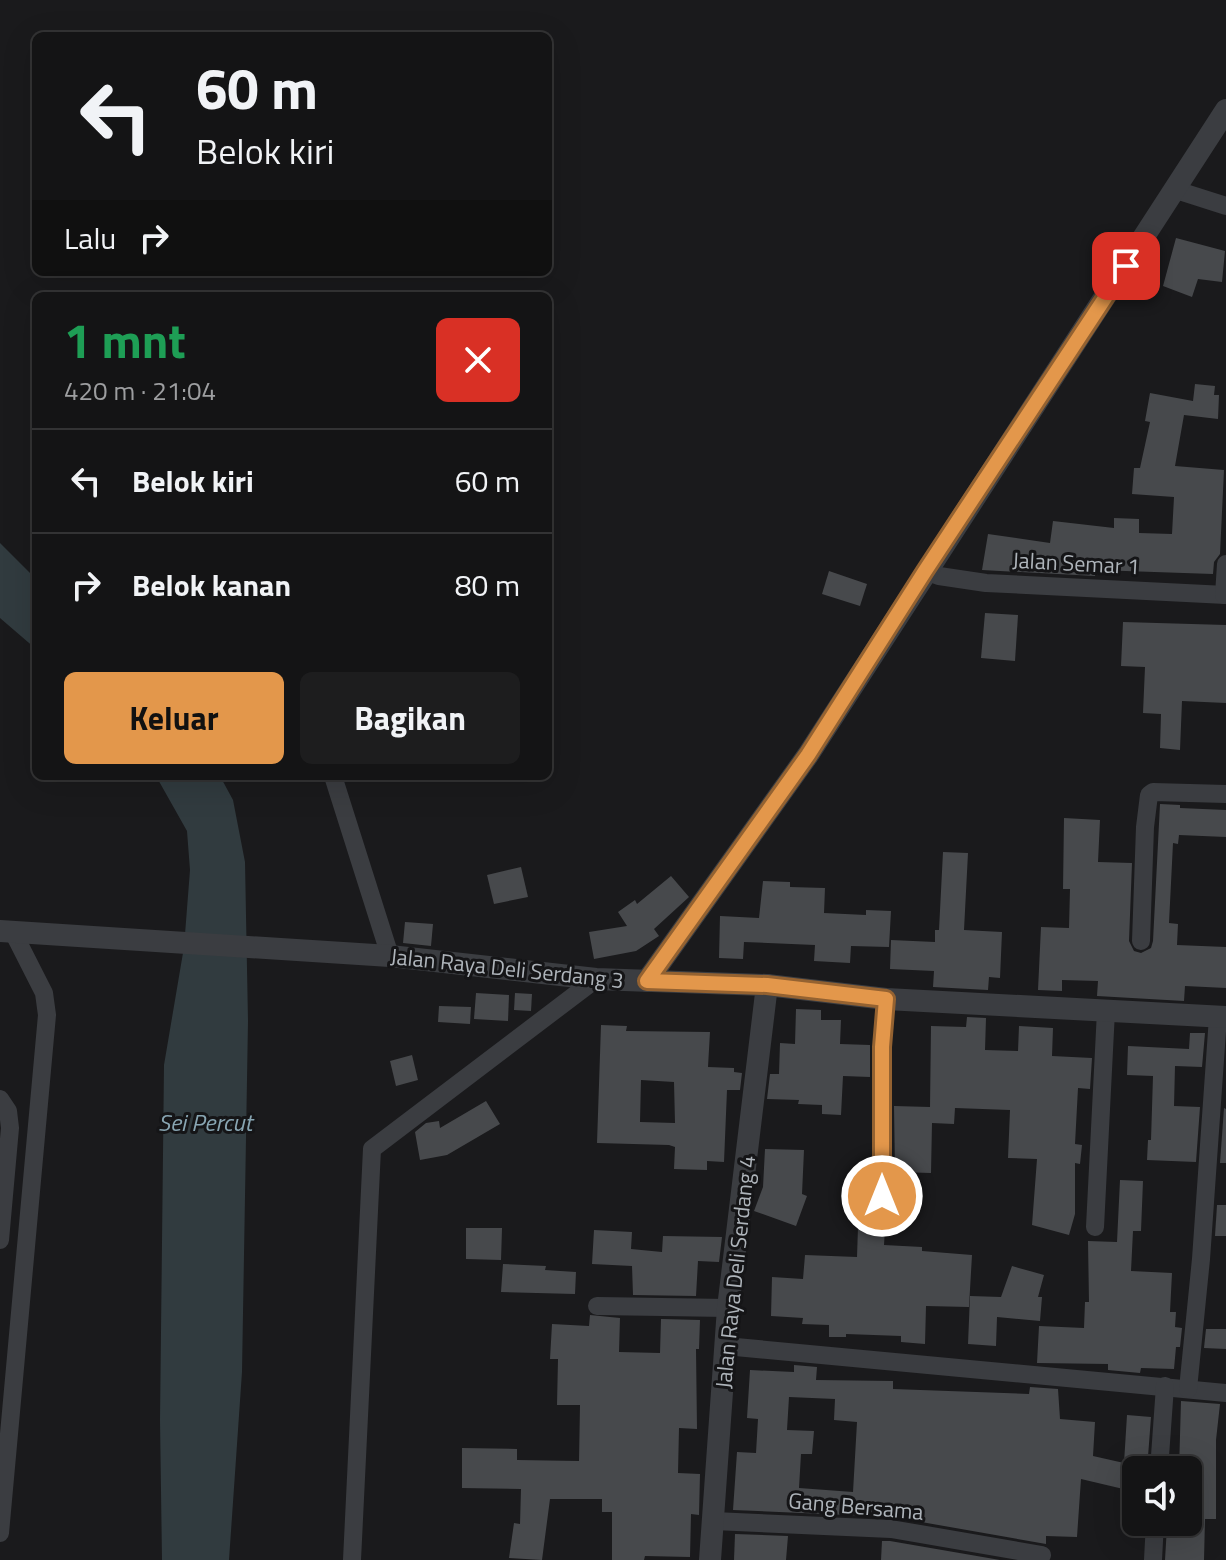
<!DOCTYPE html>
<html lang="id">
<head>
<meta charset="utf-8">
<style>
	:root { --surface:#141415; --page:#1d1d1e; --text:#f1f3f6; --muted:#9d9ea0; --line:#333334; --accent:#e3974b }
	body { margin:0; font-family:"Titillium Web",sans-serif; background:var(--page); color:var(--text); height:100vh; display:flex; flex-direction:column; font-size:30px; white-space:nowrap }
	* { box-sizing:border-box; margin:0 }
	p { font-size:26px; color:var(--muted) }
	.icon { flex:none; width:44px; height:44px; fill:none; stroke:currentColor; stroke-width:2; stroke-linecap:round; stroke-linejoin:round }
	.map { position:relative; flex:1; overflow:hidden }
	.side { position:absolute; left:32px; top:292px; width:520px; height:488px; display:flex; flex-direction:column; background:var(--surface); border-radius:12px; box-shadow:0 8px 32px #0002,0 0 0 2px var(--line) }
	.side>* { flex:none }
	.banner { position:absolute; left:32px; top:32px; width:520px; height:244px; border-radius:12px; box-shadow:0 8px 32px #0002,0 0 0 2px var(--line); background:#141415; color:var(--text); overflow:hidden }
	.fabs { position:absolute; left:1122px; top:1456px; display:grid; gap:16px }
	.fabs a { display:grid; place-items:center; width:80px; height:80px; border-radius:12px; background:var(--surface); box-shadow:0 8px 32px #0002,0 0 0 2px var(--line); font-size:40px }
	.pin { position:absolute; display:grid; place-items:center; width:68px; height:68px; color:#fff; margin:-34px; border-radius:16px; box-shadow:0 4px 12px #0006 }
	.me { position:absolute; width:88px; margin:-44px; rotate:0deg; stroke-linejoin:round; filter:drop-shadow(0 0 6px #0008) }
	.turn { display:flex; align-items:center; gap:28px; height:168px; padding:0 32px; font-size:36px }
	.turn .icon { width:104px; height:104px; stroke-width:2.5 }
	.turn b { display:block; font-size:56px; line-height:68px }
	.then { display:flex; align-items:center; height:76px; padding:0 32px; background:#0003; gap:16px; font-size:30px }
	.round { display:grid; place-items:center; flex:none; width:84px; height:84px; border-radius:12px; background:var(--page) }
	.overview { display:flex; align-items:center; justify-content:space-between; height:136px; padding:0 32px }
	h1 { font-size:48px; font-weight:700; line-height:60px; color:#1e9e55 }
	.cta { display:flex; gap:16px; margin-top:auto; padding:16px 32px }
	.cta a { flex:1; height:92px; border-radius:12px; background:var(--accent); color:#111; font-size:32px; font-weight:700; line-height:92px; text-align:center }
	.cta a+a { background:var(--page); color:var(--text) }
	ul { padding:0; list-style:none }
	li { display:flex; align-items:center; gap:24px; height:104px; padding:0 32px; border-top:2px solid var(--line) }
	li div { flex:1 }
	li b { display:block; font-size:30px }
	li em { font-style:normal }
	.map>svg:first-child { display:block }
	.water { fill:#313b3f }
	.building { fill:#47494c; fill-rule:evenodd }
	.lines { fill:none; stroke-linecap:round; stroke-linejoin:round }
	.minor { stroke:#3b3d41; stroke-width:18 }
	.tertiary { stroke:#3b3d41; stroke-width:22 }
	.route-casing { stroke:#946231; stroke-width:20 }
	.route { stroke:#e3974b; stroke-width:14 }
	.labels { text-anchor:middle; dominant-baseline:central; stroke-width:6; stroke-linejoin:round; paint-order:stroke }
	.street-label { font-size:22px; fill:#aeb4ba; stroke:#151517 }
	.water-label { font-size:24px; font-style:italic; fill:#88a5b2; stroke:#151517 }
</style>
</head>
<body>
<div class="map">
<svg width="1226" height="1560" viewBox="0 0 1226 1560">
	<rect width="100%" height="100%" fill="#1a1a1c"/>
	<g class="water">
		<path d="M 0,543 L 36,579 L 36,649 L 0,618 Z"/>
		<path d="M 156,776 L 220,776 L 233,800 L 245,862 L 248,1021 L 242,1372 L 229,1560 L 162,1560 L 160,1420 L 164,1065 L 184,947 L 190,870 L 187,831 Z"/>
	</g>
	<g class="building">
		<path d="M 1176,238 L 1225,251 L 1222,282 L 1198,279 L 1192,297 L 1163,286 Z"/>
		<path d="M 1195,384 L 1215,386 L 1214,395 L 1219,395 L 1218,419 L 1184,415 L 1175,466 L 1224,470 L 1220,554 L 1214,562 L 1213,574 L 1096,570 L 1095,576 L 982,570 L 988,534 L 1050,543 L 1053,521 L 1114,528 L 1114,518 L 1139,519 L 1139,533 L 1172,534 L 1174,497 L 1132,494 L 1134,468 L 1140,468 L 1150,422 L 1145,421 L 1150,393 L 1193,401 Z"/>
		<path d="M 829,571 L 867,584 L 860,606 L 822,594 Z"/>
		<path d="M 985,613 L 1018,615 L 1015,661 L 981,658 Z"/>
		<path d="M 1123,622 L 1226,625 L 1226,703 L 1182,701 L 1180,750 L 1160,748 L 1161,714 L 1143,713 L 1145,667 L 1121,666 Z"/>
		<path d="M 1160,804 L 1180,805 L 1180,808 L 1226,810 L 1226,837 L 1179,835 L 1178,844 L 1173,843 L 1169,923 L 1178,924 L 1177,945 L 1226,947 L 1226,988 L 1185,986 L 1184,1001 L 1097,996 L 1098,981 L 1062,980 L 1062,991 L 1038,990 L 1041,927 L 1069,928 L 1070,889 L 1063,889 L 1064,818 L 1100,820 L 1098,862 L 1132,863 L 1129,941 L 1134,951 L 1141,953 L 1151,948 L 1153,941 Z"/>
		<path d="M 943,852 L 968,853 L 964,930 L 1002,932 L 1000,978 L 989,977 L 988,990 L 933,987 L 934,971 L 890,969 L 891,940 L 935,942 L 935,930 L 939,930 Z"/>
		<path d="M 521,867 L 528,897 L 494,904 L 487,875 Z"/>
		<path d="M 671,876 L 689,897 L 654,929 L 659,936 L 636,951 L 594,959 L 589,932 L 627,926 L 618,912 L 635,900 L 637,904 Z"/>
		<path d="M 763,881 L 790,882 L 790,887 L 825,888 L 824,913 L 866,915 L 866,910 L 891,911 L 889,947 L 851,946 L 850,963 L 814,961 L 815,945 L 744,942 L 743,959 L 719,958 L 720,916 L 759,918 Z"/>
		<path d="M 405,922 L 433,924 L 431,946 L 403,943 Z"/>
		<path d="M 476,993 L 509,995 L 508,1021 L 474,1019 Z"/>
		<path d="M 515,993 L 532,994 L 531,1011 L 514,1010 Z"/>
		<path d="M 439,1006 L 471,1007 L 470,1024 L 438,1022 Z"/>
		<path d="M 796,1009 L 821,1010 L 821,1020 L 841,1020 L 840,1044 L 870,1045 L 870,1077 L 843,1076 L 841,1115 L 822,1114 L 822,1105 L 798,1104 L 799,1100 L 767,1099 L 770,1074 L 779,1074 L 780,1043 L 795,1044 Z"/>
		<path d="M 967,1017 L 986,1018 L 985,1050 L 1018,1051 L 1019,1026 L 1053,1028 L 1052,1056 L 1092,1058 L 1090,1089 L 1078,1088 L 1075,1144 L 1082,1145 L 1080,1164 L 1075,1163 L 1075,1214 L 1069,1235 L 1032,1225 L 1037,1159 L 1008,1158 L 1010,1110 L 955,1108 L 954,1124 L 932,1123 L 931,1173 L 895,1172 L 894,1106 L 930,1107 L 931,1026 L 966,1027 Z"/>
		<path d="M 601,1025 L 627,1026 L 626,1031 L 710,1032 L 708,1067 L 734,1068 L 734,1072 L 742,1073 L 740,1090 L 727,1090 L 724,1162 L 707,1161 L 707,1170 L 674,1169 L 675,1147 L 669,1145 L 597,1143 ZM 641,1080 L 674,1082 L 675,1123 L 640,1122 Z"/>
		<path d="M 1190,1033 L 1205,1033 L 1202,1067 L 1175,1066 L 1174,1106 L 1200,1107 L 1196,1162 L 1147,1160 L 1148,1140 L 1151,1140 L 1153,1076 L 1127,1075 L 1128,1046 L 1189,1049 Z"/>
		<path d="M 412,1055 L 418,1080 L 396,1086 L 390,1061 Z"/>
		<path d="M 486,1101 L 500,1124 L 447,1155 L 420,1160 L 415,1132 L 426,1123 L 439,1121 L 440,1128 Z"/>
		<path d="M 1224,1108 L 1226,1109 L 1226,1163 L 1220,1163 Z"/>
		<path d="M 765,1149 L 804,1150 L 802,1194 L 807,1196 L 796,1226 L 754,1211 L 763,1187 Z"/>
		<path d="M 1120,1180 L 1143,1181 L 1141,1231 L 1133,1231 L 1131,1271 L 1172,1273 L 1170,1312 L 1176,1312 L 1175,1327 L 1182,1328 L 1180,1347 L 1176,1347 L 1174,1369 L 1141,1368 L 1140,1373 L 1108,1370 L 1108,1364 L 1037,1363 L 1039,1326 L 1084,1328 L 1085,1302 L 1089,1302 L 1088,1241 L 1117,1242 Z"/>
		<path d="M 1217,1205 L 1226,1205 L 1226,1236 L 1215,1236 Z"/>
		<path d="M 858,1227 L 885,1229 L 884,1245 L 922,1247 L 922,1251 L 972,1255 L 969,1307 L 926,1306 L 925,1344 L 901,1342 L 901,1336 L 846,1334 L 846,1337 L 829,1337 L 829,1325 L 802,1324 L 803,1318 L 771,1316 L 772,1277 L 803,1279 L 805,1255 L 857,1257 Z"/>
		<path d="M 466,1228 L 502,1228 L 501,1260 L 466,1259 Z"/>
		<path d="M 594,1230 L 632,1232 L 631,1249 L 662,1252 L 663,1236 L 722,1237 L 719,1262 L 698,1261 L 696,1296 L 633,1295 L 632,1266 L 592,1264 Z"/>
		<path d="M 503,1264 L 546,1266 L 545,1270 L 576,1272 L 575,1294 L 501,1292 Z"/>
		<path d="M 1012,1266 L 1044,1275 L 1038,1297 L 1042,1297 L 1040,1321 L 997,1317 L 996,1346 L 968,1344 L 970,1296 L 1001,1297 Z"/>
		<path d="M 590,1315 L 620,1318 L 619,1352 L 660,1353 L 661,1319 L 700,1320 L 699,1349 L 696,1349 L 697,1429 L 679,1428 L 678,1473 L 700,1474 L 699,1515 L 691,1514 L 690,1557 L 645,1556 L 644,1560 L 612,1560 L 612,1512 L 602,1512 L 602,1499 L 550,1499 L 542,1560 L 509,1558 L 514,1523 L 520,1524 L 521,1489 L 462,1488 L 462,1448 L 517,1449 L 517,1460 L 579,1461 L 580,1405 L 557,1405 L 558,1359 L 550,1359 L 552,1324 L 589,1326 Z"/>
		<path d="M 1206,1329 L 1226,1329 L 1226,1349 L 1204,1348 Z"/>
		<path d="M 794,1365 L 817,1367 L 816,1380 L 893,1381 L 893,1389 L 1029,1394 L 1030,1387 L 1058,1389 L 1060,1419 L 1095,1422 L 1093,1456 L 1124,1463 L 1127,1415 L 1151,1417 L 1147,1470 L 1136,1470 L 1136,1492 L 1081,1479 L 1077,1537 L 1046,1536 L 1046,1544 L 893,1517 L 733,1510 L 737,1452 L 756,1453 L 758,1419 L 747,1418 L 750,1370 L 794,1372 ZM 789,1397 L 835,1399 L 834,1420 L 857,1422 L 853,1492 L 799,1488 L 801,1454 L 812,1454 L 814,1431 L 787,1430 Z"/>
		<path d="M 1181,1401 L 1220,1404 L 1216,1440 L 1216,1519 L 1205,1519 L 1204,1560 L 1165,1560 L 1167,1526 L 1188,1527 L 1188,1470 L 1179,1470 Z"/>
		<path d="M 735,1534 L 788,1536 L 786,1560 L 734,1560 Z"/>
		<path d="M 882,1541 L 890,1541 L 1000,1560 L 881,1560 Z"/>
	</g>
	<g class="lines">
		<g class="minor">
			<path d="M 1176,190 L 1226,206"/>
			<path d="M 925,571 L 939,576 L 986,583 L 1226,595"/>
			<path d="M 1224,595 L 1226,564"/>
			<path d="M 333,776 L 390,956"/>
			<path d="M 1141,941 L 1145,827 L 1149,795 L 1153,792 L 1226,794"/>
			<path d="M 0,1099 L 8,1111 L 10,1128 L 0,1240"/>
			<path d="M 882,1196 L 882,1047 L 886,999"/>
			<path d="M 1095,1227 L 1106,1011"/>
			<path d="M 597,1306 L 728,1308"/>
			<path d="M 725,1346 L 1226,1393"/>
			<path d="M 1188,1389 L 1201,1259 L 1218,1017"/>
			<path d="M 1159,1470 L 1165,1386"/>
			<path d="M 714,1521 L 891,1529 L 1042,1555"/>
			<path d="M 0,1533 L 47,1015 L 44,993 L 13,932"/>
			<path d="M 352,1560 L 372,1149 L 596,979"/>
			<path d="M 1153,1560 L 1155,1522"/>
		</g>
		<g class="tertiary">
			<path d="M 0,931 L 390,956 L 596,979 L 767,985 L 886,999 L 1226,1017"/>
			<path d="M 647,981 L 808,755 L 1226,110"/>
			<path d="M 710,1560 L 728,1308 L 767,985"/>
		</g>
	</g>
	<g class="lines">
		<g class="route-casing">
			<path id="route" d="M 882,1196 L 882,1047 L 886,999 L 767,985 L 647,981 L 808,755 L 925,571 L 1126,266"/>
		</g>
		<use href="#route" class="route"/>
	</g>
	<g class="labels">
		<g class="street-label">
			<text transform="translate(1076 563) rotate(3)">Jalan Semar 1</text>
			<text transform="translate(507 968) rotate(6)">Jalan Raya Deli Serdang 3</text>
			<text transform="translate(735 1272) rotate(-84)">Jalan Raya Deli Serdang 4</text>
			<text transform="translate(856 1506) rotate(5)">Gang Bersama</text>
		</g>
		<g class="water-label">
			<text x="205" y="1122">Sei Percut</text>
		</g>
	</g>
</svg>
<div class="fabs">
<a><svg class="icon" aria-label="sound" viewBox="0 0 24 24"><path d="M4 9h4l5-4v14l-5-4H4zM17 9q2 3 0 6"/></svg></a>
</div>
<div class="pin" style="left:1126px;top:266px;background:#d93025"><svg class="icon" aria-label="arrive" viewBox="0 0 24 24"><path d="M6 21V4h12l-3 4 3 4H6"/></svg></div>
<svg class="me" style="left:882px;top:1196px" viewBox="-20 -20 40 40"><circle r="17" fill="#e3974b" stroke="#fff" stroke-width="3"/><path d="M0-11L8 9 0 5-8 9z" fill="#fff"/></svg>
<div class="banner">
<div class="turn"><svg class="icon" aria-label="left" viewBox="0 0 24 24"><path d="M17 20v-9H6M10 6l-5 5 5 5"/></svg><div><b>60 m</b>Belok kiri</div></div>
<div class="then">Lalu<svg class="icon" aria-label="right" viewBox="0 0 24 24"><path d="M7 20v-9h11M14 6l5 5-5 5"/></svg></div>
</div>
<section class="side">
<div class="overview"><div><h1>1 mnt</h1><p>420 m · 21:04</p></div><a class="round" style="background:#d93025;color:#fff"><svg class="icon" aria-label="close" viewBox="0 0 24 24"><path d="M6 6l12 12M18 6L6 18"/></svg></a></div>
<ul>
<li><svg class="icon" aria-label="left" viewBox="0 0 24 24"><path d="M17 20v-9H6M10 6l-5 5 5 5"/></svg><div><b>Belok kiri</b></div><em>60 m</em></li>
<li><svg class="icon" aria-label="right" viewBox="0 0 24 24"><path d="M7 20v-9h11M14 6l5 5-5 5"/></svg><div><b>Belok kanan</b></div><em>80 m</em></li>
</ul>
<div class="cta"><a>Keluar</a><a>Bagikan</a></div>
</section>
</div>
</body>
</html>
